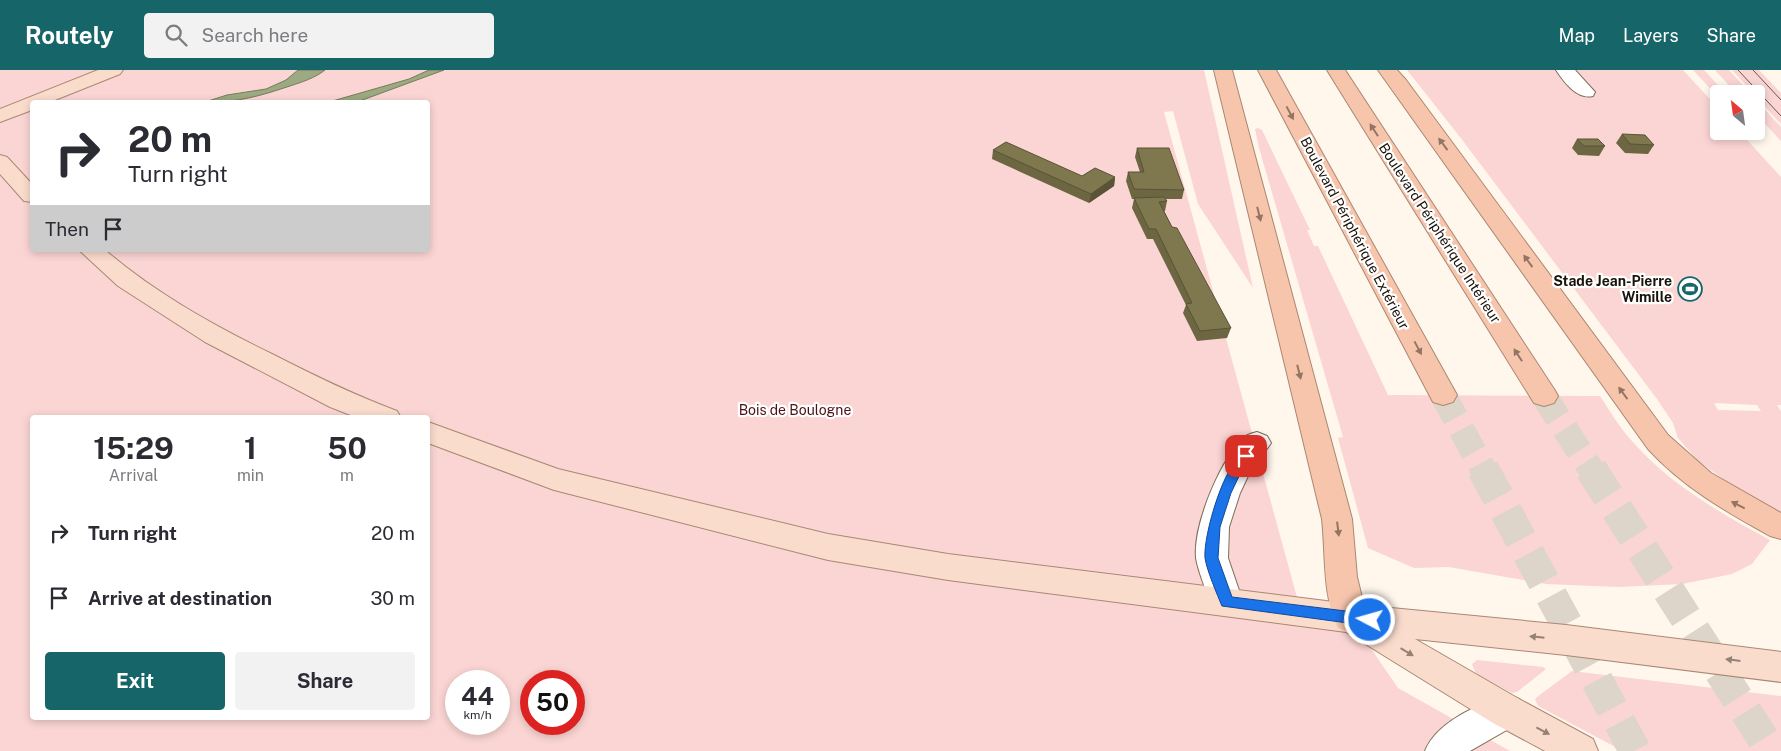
<!DOCTYPE html>
<html lang="en">
<head>
<meta charset="utf-8">
<style>
	:root { --surface:#fff; --page:#f2f2f3; --text:#2b2b33; --muted:#7c7c81; --accent:#166568 }
	body { margin:0; font-family:"Public Sans",sans-serif; background:var(--page); color:var(--text); height:100vh; display:flex; flex-direction:column; font-size:19px; white-space:nowrap }
	* { box-sizing:border-box; margin:0 }
	p { font-size:16px; color:var(--muted) }
	.icon { flex:none; width:28px; height:28px; fill:none; stroke:currentColor; stroke-width:2; stroke-linecap:round; stroke-linejoin:round }
	.map { position:relative; flex:1; overflow:hidden }
	.panel { position:absolute; left:30px; top:345px; width:400px; height:305px; display:flex; flex-direction:column; background:var(--surface); border-radius:5px; box-shadow:0 2px 8px #0003 }
	.panel>* { flex:none }
	.hud { position:absolute; left:30px; top:30px; width:400px; height:152px; border-radius:5px; box-shadow:0 2px 8px #0003; background:#fff; color:var(--text); overflow:hidden }
	.needle { width:32px; rotate:331deg }
	.tools { position:absolute; left:1710px; top:15px; display:grid; gap:10px }
	.tools a { display:grid; place-items:center; width:55px; height:55px; border-radius:5px; background:var(--surface); box-shadow:0 2px 8px #0003; font-size:25px }
	.speed { position:absolute; left:445px; top:600px; display:flex; gap:10px; font-size:25px; font-weight:700; text-align:center }
	.speed>* { display:grid; place-content:center; width:65px; height:65px; border-radius:50%; background:var(--surface); box-shadow:0 2px 8px #0003; line-height:1 }
	.speed small { font-size:12px; font-weight:400 }
	.speed .limit { border:8px solid #d22; background:#fff; color:#111 }
	.pin { position:absolute; display:grid; place-items:center; width:42px; height:42px; color:#fff; margin:-21px; border-radius:10px; box-shadow:0 2px 8px #0006 }
	.me { position:absolute; width:55px; margin:-28px; rotate:276deg; stroke-linejoin:round; filter:drop-shadow(0 0 4px #0008) }
	.turn { display:flex; align-items:center; gap:18px; height:105px; padding:0 15px; font-size:22px }
	.turn .icon { width:65px; height:65px; stroke-width:2.5 }
	.turn b { display:block; font-size:35px; line-height:42px }
	.then { display:flex; align-items:center; height:48px; padding:0 15px; background:#0003; gap:10px; font-size:19px }
	.eta { display:flex; justify-content:space-evenly; align-items:center; height:85px; text-align:center }
	.eta b { font-size:30px; font-weight:700; line-height:35px }
	.button { display:flex; gap:10px; margin-top:auto; padding:10px 15px }
	.button a { flex:1; height:58px; border-radius:5px; background:var(--accent); color:#fff; font-size:20px; font-weight:700; line-height:58px; text-align:center }
	.button a+a { background:var(--page); color:var(--text) }
	ul { padding:0; list-style:none }
	li { display:flex; align-items:center; gap:15px; height:65px; padding:0 15px }
	li div { flex:1 }
	li b { display:block; font-size:19px }
	li em { font-style:normal }
	header { display:flex; align-items:center; gap:30px; box-sizing:border-box; height:70px; padding:0 25px; background:var(--accent); color:#fff }
	header strong { font-size:24px }
	nav { display:flex; gap:28px; margin-inline-start:auto; font-size:18px }
	.search { width:350px; height:45px; background:var(--page); display:flex; align-items:center; gap:12px; box-sizing:border-box; padding:0 18px; border-radius:5px; color:var(--muted); font-size:19px }
	.map>svg:first-child { display:block }
	.green { fill:#fad5d3; fill-rule:evenodd }
	.water { fill:#9ca981; stroke:#757c5d }
	.lines { fill:none; stroke-linecap:round; stroke-linejoin:round }
	.highway-tunnel-far1 { stroke:#ddd4ca; stroke-width:26; stroke-dasharray:26 13; stroke-linecap:butt }
	.highway-tunnel { stroke:#ddd4ca; stroke-width:32; stroke-dasharray:32 16; stroke-linecap:butt }
	.minor-casing { stroke:#7e6c55; stroke-width:2 }
	.major-casing { stroke:#aa8773; stroke-width:2 }
	.highway-casing { stroke:#aa8773; stroke-width:2 }
	.minor { fill:#fff; fill-rule:evenodd }
	.major { fill:#fadccd; fill-rule:evenodd }
	.highway { fill:#f7c5ac; fill-rule:evenodd }
	.tram { stroke:#625a51; stroke-width:1 }
	.wall { fill:#6d6643 }
	.shaded-wall { fill:#595337 }
	.building { fill:#7f774e; stroke:#595337 }
	.oneway { fill:#947563 }
	.oneway2 { fill:#958275 }
	.route { fill:#1a73e8; stroke:#114b97 }
	.labels { text-anchor:middle; dominant-baseline:central; stroke-width:4.5; stroke-linejoin:round; paint-order:stroke }
	.street-label { font-size:14px; fill:#1a130a; stroke:#fff }
	.poi-label { font-size:14px; font-weight:bold; fill:#1a130a; stroke:#fff; text-anchor:end }
	.park-label { font-size:14px; fill:#4c1113; stroke:#fff }
</style>
</head>
<body>
<header>
<strong>Routely</strong>
<div class="search"><svg class="icon" aria-label="search" viewBox="0 0 24 24"><circle cx="10" cy="10" r="6"/><path d="M15 15l6 6"/></svg>Search here</div>
<nav><a>Map</a><a>Layers</a><a>Share</a></nav>
</header>
<div class="map">
<svg width="1781" height="681" viewBox="0 0 1781 681">
	<rect width="100%" height="100%" fill="#fff6ec"/>
	<g class="green">
		<path d="M 0,0 L 1204,0 L 1253,218 L 1198,134 L 1173,41 L 1164,42 L 1301,542 L 1350,548 L 1398,618 L 1510,681 L 0,681 ZM 32,32 L 428,32 L 428,180 L 32,180 ZM 32,348 L 428,348 L 428,648 L 32,648 ZM 456,611 L 499,611 L 499,654 L 456,654 ZM 531,611 L 574,611 L 574,654 L 531,654 Z"/>
		<path d="M 1407,0 L 1683,0 L 1719,39 L 1719,61 L 1739,61 L 1781,107 L 1781,335 L 1777,335 L 1781,341 L 1781,442 L 1736,418 L 1698,391 L 1678,368 L 1673,353 L 1657,329 L 1460,67 ZM 1714,333 L 1757,335 L 1761,341 L 1718,340 Z"/>
		<path d="M 1693,0 L 1704,0 L 1726,24 L 1719,24 L 1719,28 Z"/>
		<path d="M 1715,0 L 1729,0 L 1751,24 L 1737,24 Z"/>
		<path d="M 1732,0 L 1759,0 L 1781,23 L 1781,54 L 1756,27 L 1756,24 L 1754,24 Z"/>
		<path d="M 1756,30 L 1781,57 L 1781,71 L 1756,44 Z"/>
		<path d="M 1258,58 L 1262,60 L 1310,160 L 1307,160 L 1314,176 L 1318,176 L 1388,325 L 1600,326 C 1610,341 1619,357 1631,370 C 1669,414 1720,443 1770,470 L 1752,494 L 1732,504 L 1682,514 L 1618,517 L 1546,514 L 1449,497 L 1414,498 L 1368,478 L 1338,368 L 1343,367 L 1259,78 L 1255,59 Z"/>
		<path d="M 1477,590 L 1543,597 L 1546,599 L 1517,622 L 1512,623 L 1481,607 L 1475,602 L 1472,594 Z"/>
		<path d="M 1572,601 L 1781,626 L 1781,681 L 1623,681 L 1538,636 L 1535,629 L 1537,627 Z"/>
	</g>
	<g class="water">
		<path d="M 298,0 L 325,0 C 315,8 302,12 290,16 C 260,26 236,33 205,32 L 227,25 L 266,19 L 286,10 Z"/>
		<path d="M 429,0 L 444,0 L 357,32 L 329,32 L 409,9 Z"/>
	</g>
	<g class="lines">
		<g class="highway-tunnel-far1">
			<path d="M 1443,325 L 1484,401"/>
			<path d="M 1544,326 L 1592,401"/>
		</g>
		<g class="highway-tunnel">
			<path d="M 1483,399 L 1635,681"/>
			<path d="M 1591,399 L 1771,681"/>
		</g>
		<g class="minor-casing">
			<g id="minor">
				<path d="M 1556,0 L 1575,0 L 1595,22 L 1593,26 C 1577,30 1564,12 1556,0 Z"/>
				<path d="M 1257,362 L 1267,366 L 1271,373 L 1248,406 L 1240,423 L 1229,457 L 1228,488 L 1243,532 L 1239,542 L 1227,546 L 1215,542 C 1209,529 1198,501 1196,488 C 1193,455 1221,387 1246,366 C 1249,364 1254,363 1257,362 Z"/>
				<path d="M 1506,624 L 1519,629 L 1524,641 L 1519,653 L 1470,681 L 1425,681 C 1437,651 1477,636 1506,624 Z"/>
			</g>
		</g>
		<g class="major-casing">
			<g id="major">
				<path d="M 98,0 L 123,0 L 120,4 L 50,32 L 32,32 L 32,40 L 0,52 L 0,39 Z"/>
				<path d="M 0,85 L 7,87 L 32,114 L 32,132 L 24,131 L 0,104 Z"/>
				<path d="M 79,180 L 105,180 C 155,223 213,255 272,284 C 313,305 354,325 397,341 L 401,348 L 358,348 L 330,337 L 205,272 L 118,216 Z"/>
				<path d="M 428,352 L 558,399 L 828,464 L 948,484 L 1350,534 L 1566,555 L 1781,582 L 1781,612 L 1566,585 L 1415,569 L 1519,629 L 1593,669 L 1598,681 L 1545,681 L 1493,653 L 1346,562 L 948,510 L 828,490 L 554,420 L 428,373 Z"/>
			</g>
		</g>
		<g class="highway-casing">
			<g id="highway">
				<path d="M 1214,0 L 1232,0 L 1352,449 L 1357,507 L 1367,548 L 1362,558 L 1350,562 L 1338,558 C 1322,524 1326,485 1322,449 Z"/>
				<path d="M 1258,0 L 1276,0 L 1457,325 L 1453,332 L 1443,335 L 1433,332 Z"/>
				<path d="M 1327,0 L 1345,0 L 1554,319 L 1558,326 L 1554,333 L 1544,336 L 1534,333 Z"/>
				<path d="M 1378,0 L 1397,0 L 1406,10 L 1668,365 L 1711,403 L 1781,443 L 1781,469 L 1770,466 C 1725,441 1683,417 1648,379 Z"/>
			</g>
		</g>
		<use href="#minor" class="minor"/>
		<use href="#major" class="major"/>
		<use href="#highway" class="highway"/>
		<g class="tram">
			<path d="M 1738,0 L 1781,46"/>
			<path d="M 1753,0 L 1781,30"/>
		</g>
	</g>
	<g class="wall">
		<path d="M 1622,64 L 1654,75 L 1648,84 L 1625,83 L 1616,73 Z"/>
		<path d="M 1577,69 L 1605,76 L 1599,86 L 1578,85 L 1572,78 Z"/>
		<path d="M 1137,78 L 1184,120 L 1182,129 L 1165,129 L 1167,131 L 1165,141 L 1164,141 L 1172,157 L 1231,258 L 1227,268 L 1197,271 L 1183,243 L 1186,235 L 1153,169 L 1147,169 L 1132,138 L 1134,129 L 1132,129 L 1126,111 L 1128,102 L 1140,102 L 1135,87 Z"/>
		<path d="M 993,80 L 1082,106 L 1115,107 L 1114,116 L 1089,133 L 992,89 Z"/>
	</g>
	<path class="shaded-wall" d="M 1115,107 L 1114,116 L 1089,133 L 1091,124 Z"/>
	<g class="building">
		<path d="M 1622,64 L 1645,65 L 1654,75 L 1630,74 Z"/>
		<path d="M 1577,69 L 1598,69 L 1605,76 L 1584,76 Z"/>
		<path d="M 1006,72 L 1082,106 L 1095,98 L 1115,107 L 1091,124 L 993,80 Z"/>
		<path d="M 1137,78 L 1169,78 L 1184,120 L 1134,119 L 1128,102 L 1144,102 Z"/>
		<path d="M 1164,127 L 1167,131 L 1159,132 L 1172,157 L 1177,158 L 1231,258 L 1200,261 L 1186,234 L 1192,233 L 1156,159 L 1149,159 L 1134,128 Z"/>
	</g>
	<defs><path id="oneway-solid" d="M-6-.8H1V-3.2L6.5 0L1 3.2V.8H-6Z" transform="scale(1.25)"/></defs>
	<g class="oneway">
		<use href="#oneway-solid" transform="translate(1290 43) rotate(62)"/>
		<use href="#oneway-solid" transform="translate(1374 60) rotate(-123)"/>
		<use href="#oneway-solid" transform="translate(1443 74) rotate(-126)"/>
		<use href="#oneway-solid" transform="translate(1259 144) rotate(76)"/>
		<use href="#oneway-solid" transform="translate(1528 191) rotate(-126)"/>
		<use href="#oneway-solid" transform="translate(1418 278) rotate(62)"/>
		<use href="#oneway-solid" transform="translate(1518 285) rotate(-123)"/>
		<use href="#oneway-solid" transform="translate(1299 302) rotate(76)"/>
		<use href="#oneway-solid" transform="translate(1623 323) rotate(-126)"/>
		<use href="#oneway-solid" transform="translate(1738 435) rotate(-153)"/>
		<use href="#oneway-solid" transform="translate(1338 459) rotate(83)"/>
	</g>
	<g class="oneway2">
		<use href="#oneway-solid" transform="translate(1537 567) rotate(-174)"/>
		<use href="#oneway-solid" transform="translate(1407 582) rotate(31)"/>
		<use href="#oneway-solid" transform="translate(1733 590) rotate(-173)"/>
		<use href="#oneway-solid" transform="translate(1543 661) rotate(28)"/>
	</g>
	<path class="route" d="M 1246,382 L 1252,386 L 1241,402 L 1231,423 L 1220,457 L 1218,488 L 1232,527 L 1370,544 L 1375,546 L 1377,550 L 1375,555 L 1370,556 L 1222,536 C 1217,524 1207,501 1205,488 C 1203,466 1225,389 1246,382 Z"/>
	<defs>
		<g id="stadium-ring" transform="scale(1.25)"><circle r="9.5" fill="#fff" stroke="#166568" stroke-width="1.5"/><path d="M0-5a6.5 5 0 1 0 0 10a6.5 5 0 1 0 0-10ZM-3.5-1.8h7v3.6h-7Z" fill="#166568"/></g>
	</defs>
	<g fill-rule="evenodd">
		<use href="#stadium-ring" x="1690" y="219"/>
	</g>
	<g class="labels">
		<g class="street-label">
			<text transform="translate(1355 163) rotate(62)">Boulevard Périphérique Extérieur</text>
			<text transform="translate(1440 163) rotate(57)">Boulevard Périphérique Intérieur</text>
		</g>
		<g class="poi-label">
			<text x="1672" y="211">Stade Jean-Pierre<tspan x="1672" dy="16">Wimille</tspan></text>
		</g>
		<g class="park-label">
			<text x="795" y="340">Bois de Boulogne</text>
		</g>
	</g>
</svg>
<div class="tools">
<a><svg class="needle" viewBox="-14 -14 28 28"><path d="M0-13l5 13h-10z" fill="#e53935"/><path d="M0 13l5-13h-10z" fill="#7c7c81"/></svg></a>
</div>
<div class="speed"><div>44<small>km/h</small></div><div class="limit">50</div></div>
<div class="pin" style="left:1246px;top:386px;background:#d93025"><svg class="icon" aria-label="arrive" viewBox="0 0 24 24"><path d="M6 21V4h12l-3 4 3 4H6"/></svg></div>
<svg class="me" style="left:1370px;top:550px" viewBox="-20 -20 40 40"><circle r="17" fill="#1a73e8" stroke="#fff" stroke-width="3"/><path d="M0-11L8 9 0 5-8 9z" fill="#fff"/></svg>
<div class="hud">
<div class="turn"><svg class="icon" aria-label="right" viewBox="0 0 24 24"><path d="M7 20v-9h11M14 6l5 5-5 5"/></svg><div><b>20 m</b>Turn right</div></div>
<div class="then">Then<svg class="icon" aria-label="arrive" viewBox="0 0 24 24"><path d="M6 21V4h12l-3 4 3 4H6"/></svg></div>
</div>
<section class="panel">
<div class="eta">
<div><b>15:29</b><p>Arrival</p></div>
<div><b>1</b><p>min</p></div>
<div><b>50</b><p>m</p></div>
</div>
<ul>
<li><svg class="icon" aria-label="right" viewBox="0 0 24 24"><path d="M7 20v-9h11M14 6l5 5-5 5"/></svg><div><b>Turn right</b></div><em>20 m</em></li>
<li><svg class="icon" aria-label="arrive" viewBox="0 0 24 24"><path d="M6 21V4h12l-3 4 3 4H6"/></svg><div><b>Arrive at destination</b></div><em>30 m</em></li>
</ul>
<div class="button"><a>Exit</a><a>Share</a></div>
</section>
</div>
</body>
</html>
